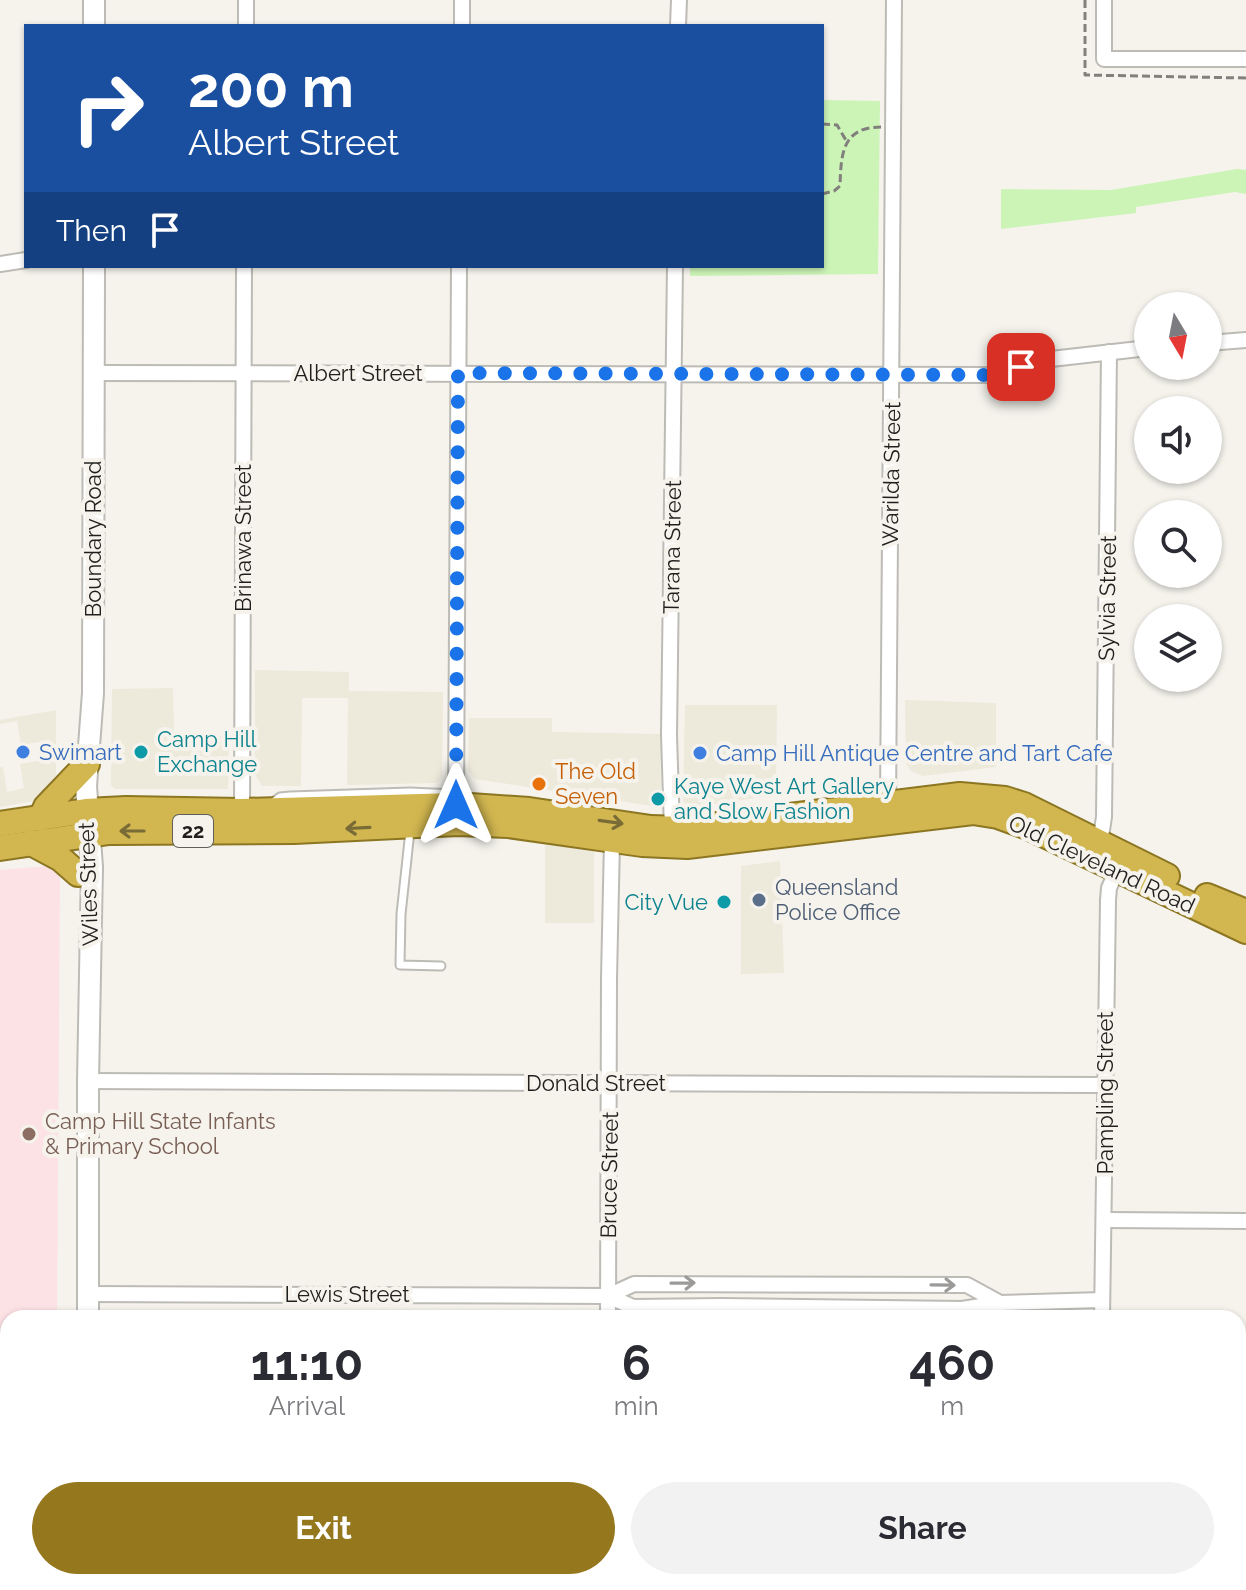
<!DOCTYPE html>
<html lang="en">
<head>
<meta charset="utf-8">
<style>
	:root { --surface:#fff; --page:#f2f2f3; --text:#2b2b33; --muted:#7c7c81; --accent:#95771e }
	body { margin:0; font-family:Raleway,sans-serif; background:var(--page); color:var(--text); height:100vh; display:flex; flex-direction:column; font-size:30px; white-space:nowrap }
	* { box-sizing:border-box; margin:0 }
	p { font-size:26px; color:var(--muted) }
	.icon { flex:none; width:44px; height:44px; fill:none; stroke:currentColor; stroke-width:2; stroke-linecap:round; stroke-linejoin:round }
	.map { position:relative; flex:1; overflow:hidden }
	.panel { position:absolute; left:0px; top:1310px; width:1246px; height:280px; display:flex; flex-direction:column; background:var(--surface); border-radius:24px 24px 0 0; box-shadow:0 2px 6px #0004 }
	.panel>* { flex:none }
	.guide { position:absolute; left:24px; top:24px; width:800px; height:244px; border-radius:0px; box-shadow:0 2px 6px #0004; background:#1a4fa0; color:#fff; overflow:hidden }
	.needle { width:52px; rotate:170deg }
	.buttons { position:absolute; left:1134px; top:292px; display:grid; gap:16px }
	.buttons a { display:grid; place-items:center; width:88px; height:88px; border-radius:50%; background:var(--surface); box-shadow:0 2px 6px #0004; font-size:40px }
	.pin { position:absolute; display:grid; place-items:center; width:68px; height:68px; color:#fff; margin:-34px; border-radius:16px; box-shadow:0 4px 12px #0006 }
	.me { position:absolute; width:88px; margin:-44px; rotate:0deg; stroke-linejoin:round; filter:drop-shadow(0 0 6px #0008) }
	.turn { display:flex; align-items:center; gap:28px; height:168px; padding:0 32px; font-size:36px }
	.turn .icon { width:104px; height:104px; stroke-width:2.5 }
	.turn b { display:block; font-size:56px; line-height:68px }
	.then { display:flex; align-items:center; height:76px; padding:0 32px; background:#0003; gap:16px; font-size:30px }
	.eta { display:flex; justify-content:space-evenly; align-items:center; height:136px; text-align:center }
	.eta b { font-size:48px; font-weight:700; line-height:56px }
	.primary-button { display:flex; gap:16px; margin-top:auto; padding:16px 32px }
	.primary-button a { flex:1; height:92px; border-radius:48px; background:var(--accent); color:#fff; font-size:32px; font-weight:700; line-height:92px; text-align:center }
	.primary-button a+a { background:var(--page); color:var(--text) }
	.map>svg:first-child { display:block }
	.built { fill:#ede9db }
	.education { fill:#fce1e5 }
	.green { fill:#ccf4b7 }
	.lines { fill:none; stroke-linecap:round; stroke-linejoin:round }
	.service-casing { stroke:#bdbbb5; stroke-width:11 }
	.minor-casing { stroke:#bdbbb5; stroke-width:18 }
	.secondary-casing { stroke:#bdbbb5; stroke-width:24 }
	.trunk-casing { stroke:#8c7622; stroke-width:28 }
	.path { stroke:#82807c; stroke-width:3; stroke-dasharray:8 4; stroke-linecap:butt }
	.service { stroke:#fff; stroke-width:7 }
	.minor { stroke:#fff; stroke-width:14 }
	.secondary { stroke:#fff; stroke-width:20 }
	.trunk { stroke:#d2b750; stroke-width:24 }
	.oneway { stroke:#796b36 }
	.oneway2 { stroke:#9b9a99 }
	.route { stroke:#1a73e8; stroke-width:14; stroke-dasharray:0 25.2 }
	.shop-dot { fill:#3f7fe0; stroke:#f5f3ec; stroke-width:3 }
	.culture-dot { fill:#0f9aa8; stroke:#f5f3ec; stroke-width:3 }
	.food-dot { fill:#e8710a; stroke:#f5f3ec; stroke-width:3 }
	.service-dot { fill:#5c6f8a; stroke:#f5f3ec; stroke-width:3 }
	.education-dot { fill:#8d6e63; stroke:#f5f3ec; stroke-width:3 }
	.labels { text-anchor:middle; dominant-baseline:central; stroke-width:8; stroke-linejoin:round; paint-order:stroke }
	.shield { fill:#f5f3ec; stroke:#605f5b; stroke-width:2 }
	.shield-label { font-size:20px; font-weight:bold; fill:#201f1d }
	.street-label { font-size:22px; fill:#201f1d; stroke:#f5f3ec }
	.culture-label { font-size:22px; fill:#0d838f; stroke:#f5f3ec; text-anchor:start }
	.shop-label { font-size:22px; fill:#366cbe; stroke:#f5f3ec; text-anchor:start }
	.food-label { font-size:22px; fill:#c56008; stroke:#f5f3ec; text-anchor:start }
	.service-label { font-size:22px; fill:#4e5e75; stroke:#f5f3ec; text-anchor:start }
	.education-label { font-size:22px; fill:#785e54; stroke:#f5f3ec; text-anchor:start }
</style>
</head>
<body>
<div class="map">
<svg width="1246" height="1590" viewBox="0 0 1246 1590">
	<rect width="100%" height="100%" fill="#f5f3ec"/>
	<g class="built">
		<path d="M 255,670 L 349,672 L 349,691 L 443,692 L 442,777 L 437,783 L 347,785 L 348,698 L 302,698 L 301,786 L 262,786 L 255,774 Z"/>
		<path d="M 173,688 L 174,736 L 229,736 L 228,789 L 115,789 L 111,785 L 112,689 Z"/>
		<path d="M 905,700 L 996,703 L 996,767 L 923,776 L 911,771 L 906,763 Z"/>
		<path d="M 685,705 L 777,705 L 776,795 L 689,808 L 683,801 Z"/>
		<path d="M 56,710 L 56,775 L 34,801 L 0,807 L 0,767 L 3,767 L 7,792 L 24,788 L 20,764 L 48,759 L 45,741 L 21,745 L 17,721 L 0,724 L 0,720 Z"/>
		<path d="M 469,718 L 552,718 L 552,732 L 660,734 L 661,797 L 652,806 L 475,779 L 468,771 Z"/>
		<path d="M 545,845 L 594,849 L 594,923 L 545,923 Z"/>
		<path d="M 780,861 L 784,973 L 741,974 L 741,866 Z"/>
	</g>
	<path class="education" d="M 47,866 L 55,868 L 60,875 L 57,1318 L 8,1318 L 8,1582 L 55,1582 L 55,1590 L 0,1590 L 0,870 Z"/>
	<g class="green">
		<path d="M 822,100 L 880,101 L 878,274 L 690,276 L 690,266 L 822,266 Z"/>
		<path d="M 1237,169 L 1246,170 L 1246,194 L 1235,192 L 1136,207 L 1136,213 L 1001,229 L 1001,189 L 1111,190 Z"/>
	</g>
	<g class="lines">
		<g class="service-casing">
			<g id="service">
				<path d="M 273,802 L 280,797 L 290,796 L 410,792 L 454,794"/>
				<path d="M 410,831 L 401,914 L 400,965 L 441,966"/>
			</g>
		</g>
		<g class="minor-casing">
			<g id="minor">
				<path d="M 1104,0 L 1104,59 L 1246,59"/>
				<path d="M 246,26 L 246,0"/>
				<path d="M 462,26 L 462,0"/>
				<path d="M 678,26 L 679,0"/>
				<path d="M 0,264 L 26,260"/>
				<path d="M 1208,343 L 1246,340"/>
				<path d="M 92,373 L 992,375 L 1051,359 L 1148,348"/>
				<path d="M 456,805 L 459,266"/>
				<path d="M 888,805 L 894,0"/>
				<path d="M 242,811 L 244,266"/>
				<path d="M 672,829 L 669,735 L 675,266"/>
				<path d="M 1100,843 L 1104,817 L 1109,352"/>
				<path d="M 88,1081 L 1104,1085"/>
				<path d="M 1105,1220 L 1246,1221"/>
				<path d="M 87,1294 L 608,1296 L 634,1284 L 967,1285 L 1000,1303"/>
				<path d="M 608,1296 L 633,1307 L 722,1306 L 962,1309 L 1000,1303 L 1102,1300"/>
				<path d="M 608,1318 L 609,978 L 612,841"/>
				<path d="M 1102,1318 L 1108,900 L 1109,888 L 1117,870"/>
				<path d="M 1102,1582 L 1102,1590"/>
				<path d="M 607,1590 L 607,1582"/>
			</g>
		</g>
		<g class="secondary-casing">
			<g id="secondary">
				<path d="M 94,0 L 94,26"/>
				<path d="M 88,1318 L 88,1081 L 92,867 L 86,786 L 93,693 L 94,266"/>
				<path d="M 74,1590 L 74,1582"/>
			</g>
		</g>
		<g class="trunk-casing">
			<g id="trunk">
				<path d="M 41,818 L 46,807 L 87,764"/>
				<path d="M 0,824 L 86,811 L 126,809 L 242,811 L 456,805 L 529,810 L 651,828 L 684,829 L 960,795 L 1005,799 L 1024,805 L 1167,876"/>
				<path d="M 31,843 L 61,859 L 78,874"/>
				<path d="M 0,848 L 109,832 L 294,831 L 458,823 L 508,825 L 642,844 L 687,846 L 973,812 L 998,816 L 1028,827 L 1246,931"/>
				<path d="M 1207,896 L 1246,912"/>
			</g>
		</g>
		<g class="path">
			<path d="M 1085,0 L 1085,75 L 1246,78"/>
			<path d="M 822,124 L 837,125 L 847,142"/>
			<path d="M 822,194 L 834,191 L 840,186 C 841,154 842,127 881,127"/>
		</g>
		<use href="#service" class="service"/>
		<use href="#minor" class="minor"/>
		<use href="#secondary" class="secondary"/>
		<use href="#trunk" class="trunk"/>
	</g>
	<defs><path id="oneway-shaft" d="M-6 0H5M1.5-3L5.5 0L1.5 3" fill="none" stroke-width="1.6" stroke-linecap="round" stroke-linejoin="round" transform="scale(2)"/></defs>
	<g class="oneway">
		<use href="#oneway-shaft" transform="translate(611 822) rotate(8)"/>
		<use href="#oneway-shaft" transform="translate(358 828) rotate(177)"/>
		<use href="#oneway-shaft" transform="translate(132 831) rotate(180)"/>
	</g>
	<g class="oneway2">
		<use href="#oneway-shaft" transform="translate(683 1283) rotate(-1)"/>
		<use href="#oneway-shaft" transform="translate(943 1285) rotate(1)"/>
	</g>
	<g class="lines">
		<path class="route" d="M 456,805 L 458,373 L 992,375 L 1021,367"/>
	</g>
	<g class="shop-dot">
		<circle cx="23" cy="752" r="8"/>
		<circle cx="700" cy="753" r="8"/>
	</g>
	<g class="culture-dot">
		<circle cx="141" cy="752" r="8"/>
		<circle cx="658" cy="799" r="8"/>
		<circle cx="724" cy="902" r="8"/>
	</g>
	<circle class="food-dot" cx="539" cy="784" r="8"/>
	<circle class="service-dot" cx="759" cy="900" r="8"/>
	<circle class="education-dot" cx="29" cy="1134" r="8"/>
	<g class="labels">
		<rect class="shield" x="173" y="815" width="40" height="32" rx="6"/>
		<g class="shield-label">
			<text x="193" y="831">22</text>
		</g>
		<g class="street-label">
			<text x="358" y="373">Albert Street</text>
			<text transform="translate(891 474) rotate(-89)">Warilda Street</text>
			<text transform="translate(243 538) rotate(-90)">Brinawa Street</text>
			<text transform="translate(93 539) rotate(-90)">Boundary Road</text>
			<text transform="translate(672 547) rotate(-89)">Tarana Street</text>
			<text transform="translate(1107 598) rotate(-89)">Sylvia Street</text>
			<text transform="translate(1102 864) rotate(25)">Old Cleveland Road</text>
			<text transform="translate(88 884) rotate(-92)">Wiles Street</text>
			<text x="596" y="1083">Donald Street</text>
			<text transform="translate(1105 1093) rotate(-90)">Pampling Street</text>
			<text transform="translate(609 1175) rotate(-89)">Bruce Street</text>
			<text x="347" y="1294">Lewis Street</text>
		</g>
		<g class="culture-label">
			<text x="157" y="739">Camp Hill<tspan x="157" dy="25">Exchange</tspan></text>
			<text x="674" y="786">Kaye West Art Gallery<tspan x="674" dy="25">and Slow Fashion</tspan></text>
			<text x="708" y="902" text-anchor="end">City Vue</text>
		</g>
		<g class="shop-label">
			<text x="39" y="752">Swimart</text>
			<text x="716" y="753">Camp Hill Antique Centre and Tart Cafe</text>
		</g>
		<g class="food-label">
			<text x="555" y="771">The Old<tspan x="555" dy="25">Seven</tspan></text>
		</g>
		<g class="service-label">
			<text x="775" y="887">Queensland<tspan x="775" dy="25">Police Office</tspan></text>
		</g>
		<g class="education-label">
			<text x="45" y="1121">Camp Hill State Infants<tspan x="45" dy="25">&amp; Primary School</tspan></text>
		</g>
	</g>
</svg>
<div class="buttons">
<a><svg class="needle" viewBox="-14 -14 28 28"><path d="M0-13l5 13h-10z" fill="#e53935"/><path d="M0 13l5-13h-10z" fill="#7c7c81"/></svg></a>
<a><svg class="icon" aria-label="sound" viewBox="0 0 24 24"><path d="M4 9h4l5-4v14l-5-4H4zM17 9q2 3 0 6"/></svg></a>
<a><svg class="icon" aria-label="search" viewBox="0 0 24 24"><circle cx="10" cy="10" r="6"/><path d="M15 15l6 6"/></svg></a>
<a><svg class="icon" aria-label="layers" viewBox="0 0 24 24"><path d="M12 4l9 5-9 5-9-5zM3 14l9 5 9-5"/></svg></a>
</div>
<div class="pin" style="left:1021px;top:367px;background:#d93025"><svg class="icon" aria-label="arrive" viewBox="0 0 24 24"><path d="M6 21V4h12l-3 4 3 4H6"/></svg></div>
<svg class="me" style="left:456px;top:805px" viewBox="-20 -20 40 40"><path d="M0-17L14 15 0 8-14 15z" fill="#1a73e8" stroke="#fff" stroke-width="4"/></svg>
<div class="guide">
<div class="turn"><svg class="icon" aria-label="right" viewBox="0 0 24 24"><path d="M7 20v-9h11M14 6l5 5-5 5"/></svg><div><b>200 m</b>Albert Street</div></div>
<div class="then">Then<svg class="icon" aria-label="arrive" viewBox="0 0 24 24"><path d="M6 21V4h12l-3 4 3 4H6"/></svg></div>
</div>
<section class="panel">
<div class="eta">
<div><b>11:10</b><p>Arrival</p></div>
<div><b>6</b><p>min</p></div>
<div><b>460</b><p>m</p></div>
</div>
<div class="primary-button"><a>Exit</a><a>Share</a></div>
</section>
</div>
</body>
</html>
